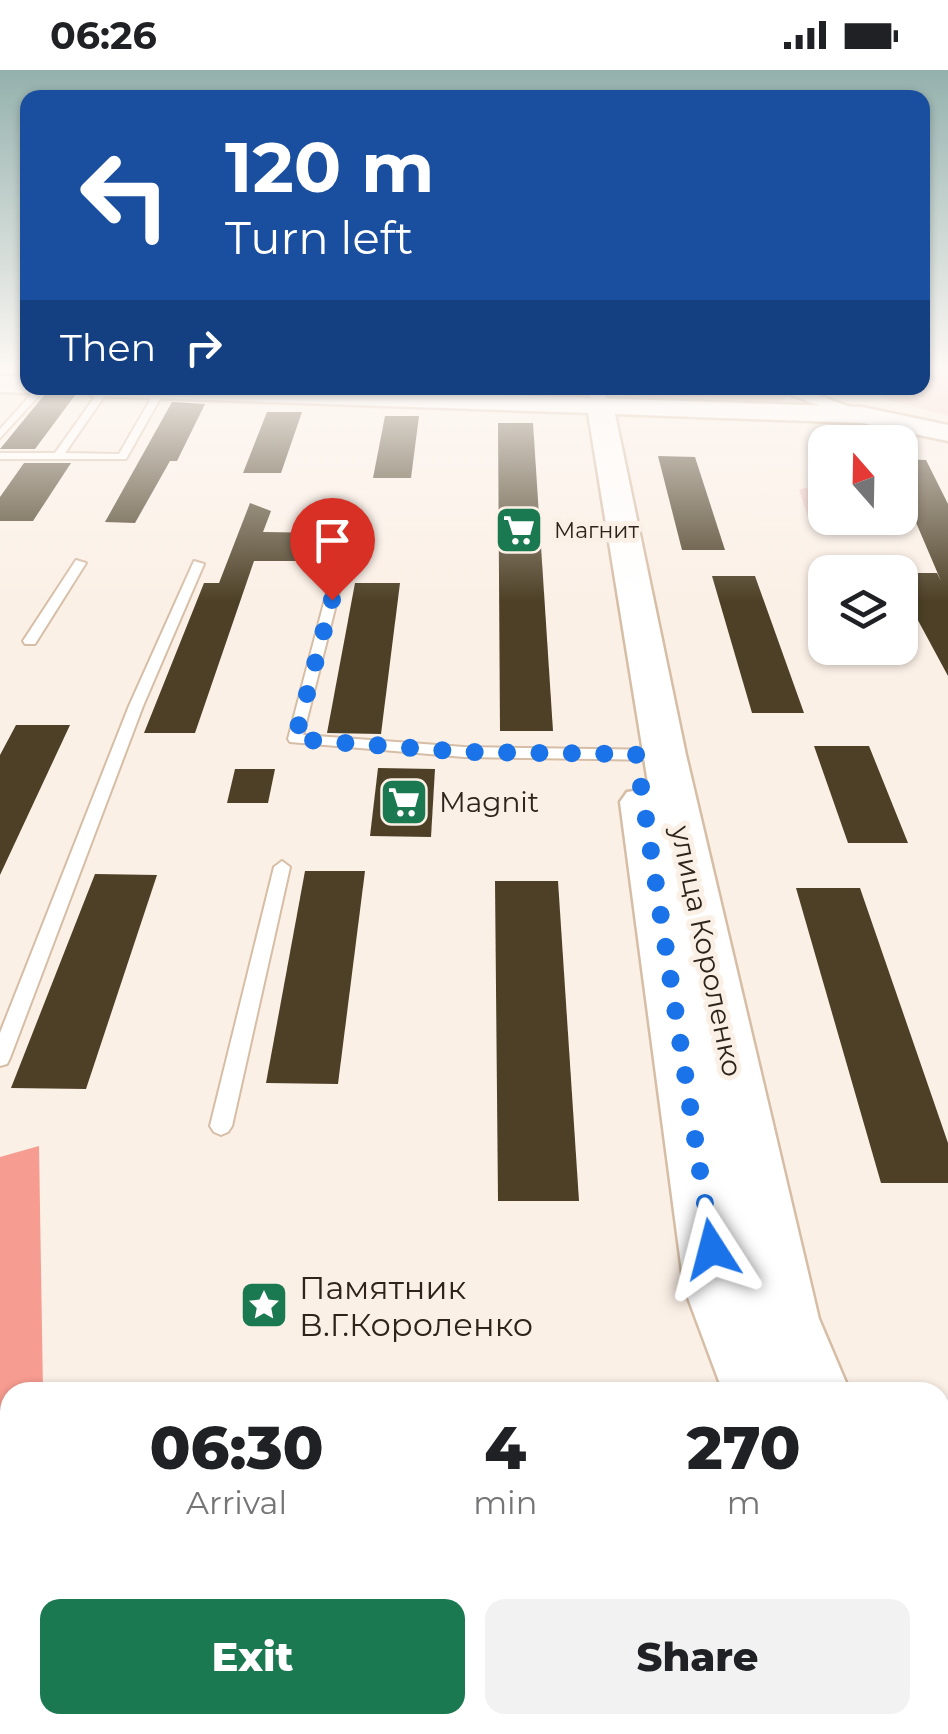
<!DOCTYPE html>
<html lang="en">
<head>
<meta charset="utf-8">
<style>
	:root { --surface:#fff; --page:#f2f2f2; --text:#202124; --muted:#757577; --accent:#1a7950 }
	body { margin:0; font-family:Montserrat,sans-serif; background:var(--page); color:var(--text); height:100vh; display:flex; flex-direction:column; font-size:38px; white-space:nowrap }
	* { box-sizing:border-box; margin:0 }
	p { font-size:32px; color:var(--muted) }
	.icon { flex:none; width:55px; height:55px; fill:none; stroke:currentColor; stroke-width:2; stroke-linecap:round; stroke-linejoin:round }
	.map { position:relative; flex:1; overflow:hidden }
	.drawer { position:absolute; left:0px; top:1312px; width:950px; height:352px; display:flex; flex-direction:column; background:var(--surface); border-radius:30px 30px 0 0; box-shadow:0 2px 8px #0004 }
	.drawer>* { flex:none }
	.banner { position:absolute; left:20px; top:20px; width:910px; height:305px; border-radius:20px; box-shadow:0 2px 8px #0004; background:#1a4fa0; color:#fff; overflow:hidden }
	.needle { width:65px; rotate:340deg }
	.tools { position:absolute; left:808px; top:355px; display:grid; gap:20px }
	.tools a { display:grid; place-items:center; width:110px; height:110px; border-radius:20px; background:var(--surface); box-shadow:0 2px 8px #0004; font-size:50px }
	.pin { position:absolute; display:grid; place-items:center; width:85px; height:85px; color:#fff; margin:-102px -42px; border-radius:50% 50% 50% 0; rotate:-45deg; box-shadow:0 0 10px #0007 }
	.pin .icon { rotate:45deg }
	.me { position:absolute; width:110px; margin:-55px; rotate:351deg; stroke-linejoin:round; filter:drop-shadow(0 0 8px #0008) }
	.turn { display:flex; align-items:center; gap:35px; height:210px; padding:0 40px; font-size:45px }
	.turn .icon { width:130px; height:130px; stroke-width:2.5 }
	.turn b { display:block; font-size:70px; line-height:85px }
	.then { display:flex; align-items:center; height:95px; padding:0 40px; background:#0003; gap:20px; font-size:38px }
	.eta { display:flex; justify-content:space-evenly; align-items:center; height:170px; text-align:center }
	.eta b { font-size:60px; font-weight:800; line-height:70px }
	.primary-button { display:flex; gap:20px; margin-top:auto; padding:20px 40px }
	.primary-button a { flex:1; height:115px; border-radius:20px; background:var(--accent); color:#fff; font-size:40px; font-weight:800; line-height:115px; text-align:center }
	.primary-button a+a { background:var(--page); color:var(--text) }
	.status { display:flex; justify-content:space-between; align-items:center; height:70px; padding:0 50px; background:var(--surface); direction:ltr }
	.status svg { height:28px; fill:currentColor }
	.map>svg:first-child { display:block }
	.green { fill:#f6d2cd }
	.forest { fill:#f79c91 }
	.building { fill:#4d4026 }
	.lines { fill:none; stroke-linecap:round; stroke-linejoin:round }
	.lane-casing { stroke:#d6bda5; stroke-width:4 }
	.street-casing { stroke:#d6bda5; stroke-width:5 }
	.secondary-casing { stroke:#d6bda5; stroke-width:5 }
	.lane { fill:#fff; fill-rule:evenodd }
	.street { fill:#fff; fill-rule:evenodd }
	.secondary { fill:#fff; fill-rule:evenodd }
	.route { stroke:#1a73e8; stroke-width:18; stroke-dasharray:0 32.4 }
	.labels { text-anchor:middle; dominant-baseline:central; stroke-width:10; stroke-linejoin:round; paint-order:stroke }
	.far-poi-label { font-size:22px; fill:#2e241b; stroke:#fbf0e6; text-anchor:start }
	.poi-label { font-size:28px; fill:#2e241b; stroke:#fbf0e6; text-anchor:start }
	.street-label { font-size:28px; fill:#2e241b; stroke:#fbf0e6 }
	.near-poi-label { font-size:32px; fill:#2e241b; stroke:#fbf0e6; text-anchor:start }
</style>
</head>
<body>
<div class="status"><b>06:26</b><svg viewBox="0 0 49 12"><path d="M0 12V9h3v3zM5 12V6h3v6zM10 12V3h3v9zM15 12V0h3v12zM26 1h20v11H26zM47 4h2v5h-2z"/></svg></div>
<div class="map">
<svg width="948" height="1664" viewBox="0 0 948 1664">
	<rect width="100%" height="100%" fill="#fbf0e6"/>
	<g class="green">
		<path d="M 923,303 L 948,308 L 948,346 L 888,330 L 865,318 L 922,318 Z"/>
		<path d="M 620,318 L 764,318 L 788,326 L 777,335 L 621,329 Z"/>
		<path d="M 804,418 L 825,419 L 825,448 L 842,448 L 844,457 L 811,455 L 799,420 Z"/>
	</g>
	<path class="forest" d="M 39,1076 L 43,1322 L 10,1322 L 10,1563 L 0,1561 L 0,1087 Z"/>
	<g class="building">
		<path d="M 45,324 L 76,324 L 35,379 L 0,379 Z"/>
		<path d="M 172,332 L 205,334 L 177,391 L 170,391 L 135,453 L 105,452 Z"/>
		<path d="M 267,342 L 302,342 L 281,403 L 243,403 Z"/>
		<path d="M 385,346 L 419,346 L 411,408 L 373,408 Z"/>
		<path d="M 498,353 L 533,353 L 553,661 L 500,661 Z"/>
		<path d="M 658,386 L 695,387 L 725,480 L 682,480 Z"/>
		<path d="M 900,389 L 926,390 L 948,434 L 948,606 L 900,517 L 900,503 L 937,503 L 941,511 L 900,415 Z"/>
		<path d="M 24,393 L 71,393 L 33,451 L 0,451 L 0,427 Z"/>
		<path d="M 250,433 L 271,441 L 263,462 L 332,463 L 325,491 L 254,491 L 195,663 L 144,663 L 204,513 L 219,513 Z"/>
		<path d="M 712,506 L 755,506 L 804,643 L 752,643 Z"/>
		<path d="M 355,513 L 400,513 L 381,664 L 327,663 Z"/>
		<path d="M 16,655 L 70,655 L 0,805 L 0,685 Z"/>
		<path d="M 814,676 L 869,676 L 908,773 L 848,773 Z"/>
		<path d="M 378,698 L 435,699 L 431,767 L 370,766 Z"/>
		<path d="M 235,699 L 275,699 L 268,733 L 227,733 Z"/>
		<path d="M 305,801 L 365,801 L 338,1014 L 266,1013 Z"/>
		<path d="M 95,804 L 157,805 L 86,1019 L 11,1018 Z"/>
		<path d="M 495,811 L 558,811 L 579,1131 L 498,1131 Z"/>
		<path d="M 796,818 L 860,818 L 948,1073 L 948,1113 L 881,1113 Z"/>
	</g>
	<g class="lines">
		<g class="lane-casing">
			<g id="lane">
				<path d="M 37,318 L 46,318 L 0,368 L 0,359 Z"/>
				<path d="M 101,318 L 110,318 L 65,383 L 119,384 L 157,318 L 165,320 L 126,389 L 0,389 L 0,383 L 55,383 Z"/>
				<path d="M 76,490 L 86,493 L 35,574 L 25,574 L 23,571 Z"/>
				<path d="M 194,491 L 204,494 L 143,636 L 10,988 L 7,994 L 0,996 L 0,963 L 129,636 Z"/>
				<path d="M 340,491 L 346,495 L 303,665 L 464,677 L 664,680 L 672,685 L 664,690 L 464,687 L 290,672 L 288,669 L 334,495 Z"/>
				<path d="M 282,791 L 290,797 L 232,1056 L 228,1062 L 221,1065 L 214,1062 L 210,1056 L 274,797 Z"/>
				<path d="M 629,1655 L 659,1655 L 663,1664 L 631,1664 Z"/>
			</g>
		</g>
		<g class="street-casing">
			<g id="street">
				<path d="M 588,318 L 606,318 L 607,341 L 593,341 Z"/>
				<path d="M 773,318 L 799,318 L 872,345 L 862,351 L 855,349 Z"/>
			</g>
		</g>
		<g class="secondary-casing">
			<g id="secondary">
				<path d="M 0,306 L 28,307 L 28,318 L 39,318 L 28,323 L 0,322 Z"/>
				<path d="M 79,318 L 304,318 L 862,337 L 948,355 L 948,371 L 862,353 L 615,344 L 686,685 L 819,1249 L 850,1322 L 723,1322 L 684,1217 L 620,732 L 627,722 L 649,719 L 588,343 L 92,326 Z"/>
				<path d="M 940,1493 L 948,1496 L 948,1589 L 940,1585 Z"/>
				<path d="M 940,1599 L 948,1602 L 948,1664 L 905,1664 L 901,1655 L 940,1655 Z"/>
			</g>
		</g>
		<use href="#lane" class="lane"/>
		<use href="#street" class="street"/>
		<use href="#secondary" class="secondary"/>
	</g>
	<linearGradient id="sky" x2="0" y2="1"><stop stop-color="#94b1ad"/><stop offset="0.56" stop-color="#fdf8f4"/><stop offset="1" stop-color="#fdf8f4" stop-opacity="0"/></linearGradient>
	<rect width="948" height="532" fill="url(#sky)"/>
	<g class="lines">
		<path class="route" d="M 332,530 L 295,669 L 464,682 L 636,684 L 712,1179"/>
	</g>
	<defs>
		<g id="supermarket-square" transform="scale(2.5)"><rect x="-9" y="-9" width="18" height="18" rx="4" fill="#1a7950" stroke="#fbf0e6"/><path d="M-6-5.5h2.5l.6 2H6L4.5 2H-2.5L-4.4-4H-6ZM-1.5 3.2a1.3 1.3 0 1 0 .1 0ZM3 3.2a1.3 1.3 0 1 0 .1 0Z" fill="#fff"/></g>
		<g id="sight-square" transform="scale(2.5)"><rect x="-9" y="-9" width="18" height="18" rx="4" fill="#1a7950" stroke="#fbf0e6"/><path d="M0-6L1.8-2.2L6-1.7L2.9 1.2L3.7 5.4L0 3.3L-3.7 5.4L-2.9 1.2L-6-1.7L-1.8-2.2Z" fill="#fff"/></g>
	</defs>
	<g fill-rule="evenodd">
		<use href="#supermarket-square" x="519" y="460"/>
		<use href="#supermarket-square" x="404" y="732"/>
		<use href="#sight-square" x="264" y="1235"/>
	</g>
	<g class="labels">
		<g class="far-poi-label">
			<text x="554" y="460">Магнит</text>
		</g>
		<g class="poi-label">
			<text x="439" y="732">Magnit</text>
		</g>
		<g class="street-label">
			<text transform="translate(707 881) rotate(78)">улица Короленко</text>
		</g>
		<g class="near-poi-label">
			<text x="299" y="1217">Памятник<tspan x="299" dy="37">В.Г.Короленко</tspan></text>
		</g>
	</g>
</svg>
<div class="tools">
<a><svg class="needle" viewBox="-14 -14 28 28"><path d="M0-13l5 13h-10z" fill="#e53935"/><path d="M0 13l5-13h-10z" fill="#757577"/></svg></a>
<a><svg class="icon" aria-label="layers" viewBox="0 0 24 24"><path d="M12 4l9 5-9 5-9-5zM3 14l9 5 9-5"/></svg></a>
</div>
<div class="pin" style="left:332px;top:530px;background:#d93025"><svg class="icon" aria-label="arrive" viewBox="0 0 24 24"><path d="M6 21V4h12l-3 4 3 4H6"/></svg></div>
<svg class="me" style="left:712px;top:1179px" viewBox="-20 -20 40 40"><path d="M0-17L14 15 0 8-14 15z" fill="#1a73e8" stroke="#fff" stroke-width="4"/></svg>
<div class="banner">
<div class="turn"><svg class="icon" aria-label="left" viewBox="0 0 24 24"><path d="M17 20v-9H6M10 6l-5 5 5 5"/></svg><div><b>120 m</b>Turn left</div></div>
<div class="then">Then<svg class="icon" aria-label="right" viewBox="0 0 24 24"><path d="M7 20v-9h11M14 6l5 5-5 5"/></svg></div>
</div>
<section class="drawer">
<div class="eta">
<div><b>06:30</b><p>Arrival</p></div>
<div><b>4</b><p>min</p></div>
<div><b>270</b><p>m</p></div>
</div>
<div class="primary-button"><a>Exit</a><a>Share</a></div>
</section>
</div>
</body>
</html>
